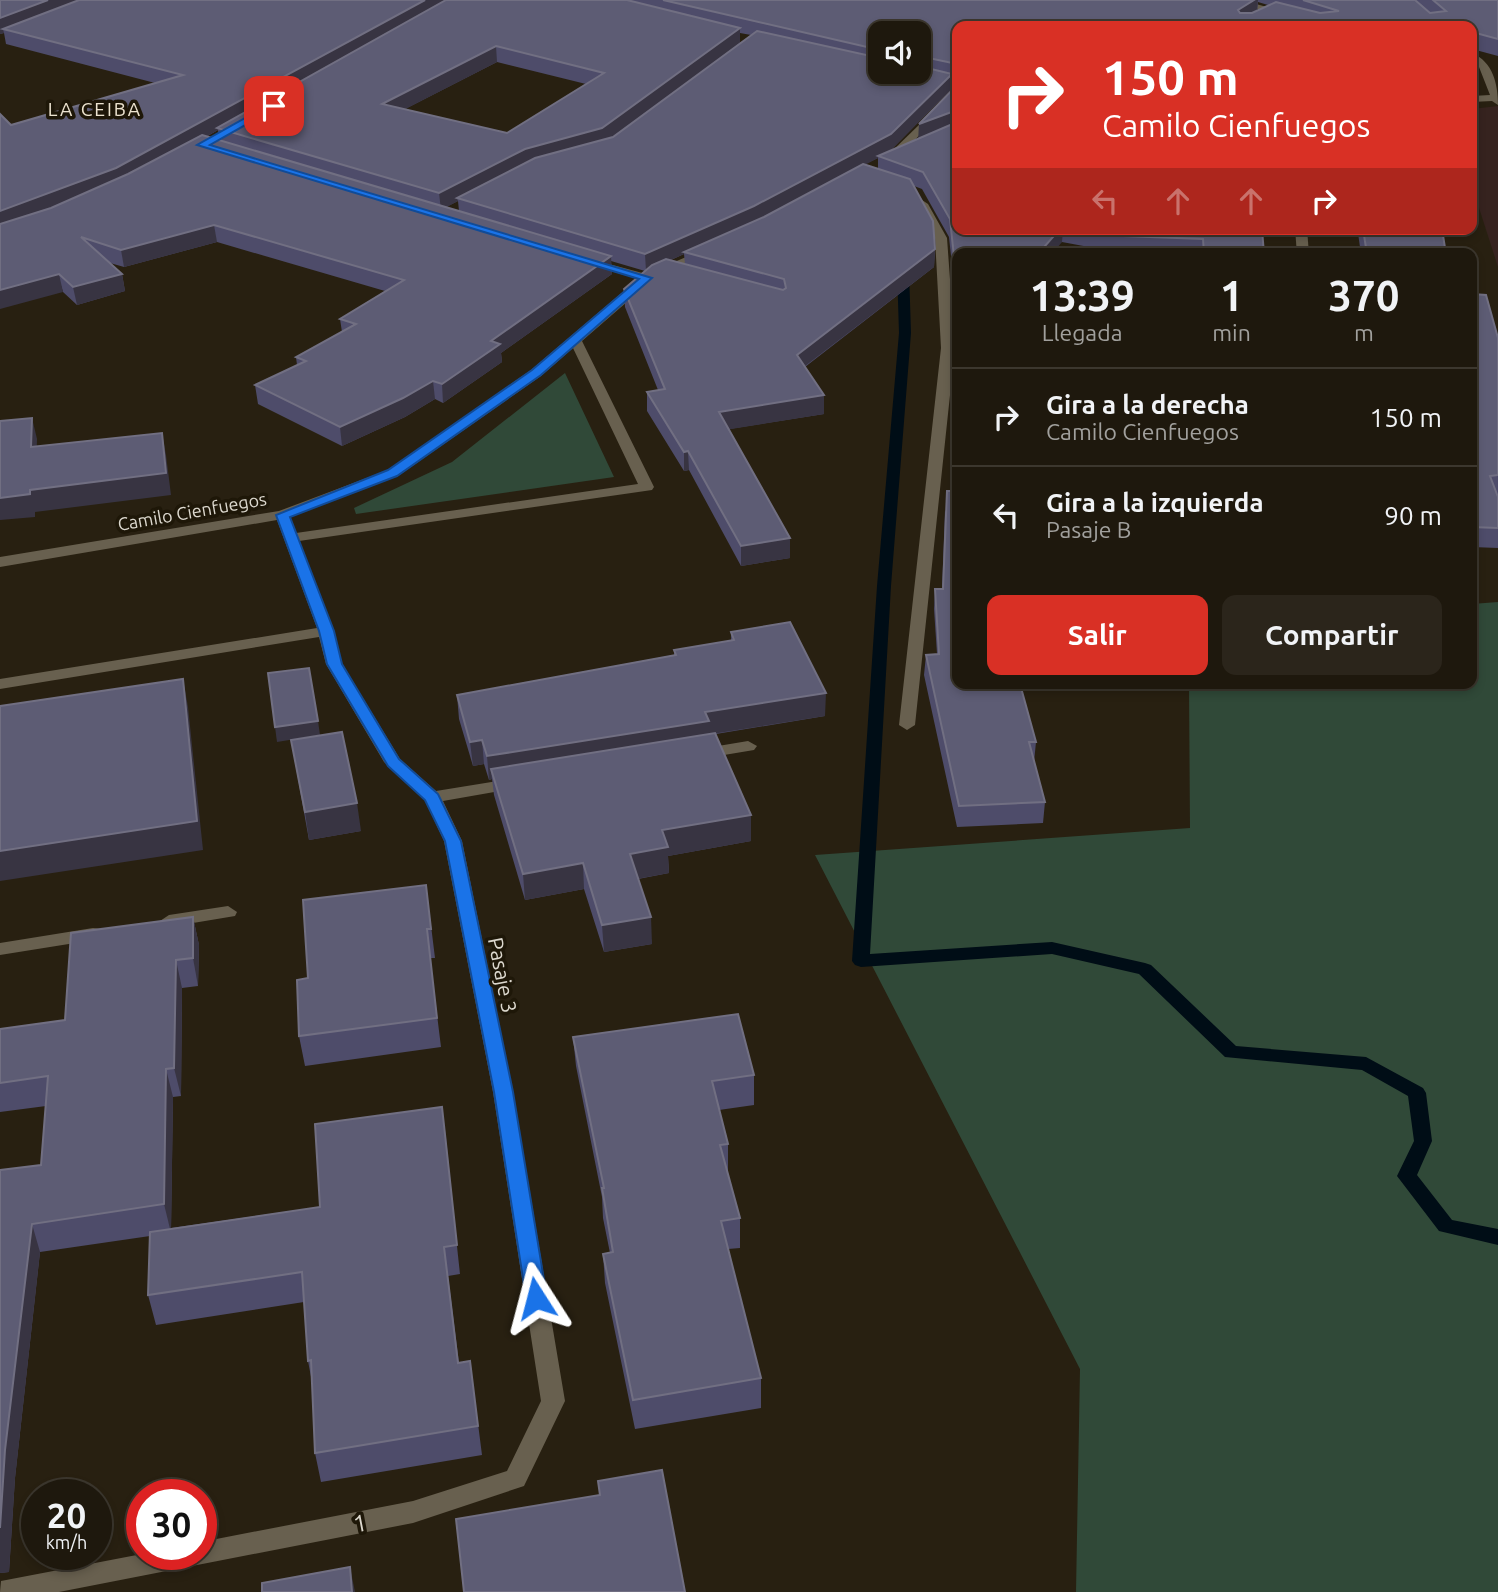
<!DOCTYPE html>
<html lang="es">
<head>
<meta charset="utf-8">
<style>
	:root { --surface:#1e180d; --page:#2b251b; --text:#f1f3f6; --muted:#a1a09d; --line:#3c372e; --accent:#d93025 }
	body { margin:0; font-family:Ubuntu,sans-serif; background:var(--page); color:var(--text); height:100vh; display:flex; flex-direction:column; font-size:26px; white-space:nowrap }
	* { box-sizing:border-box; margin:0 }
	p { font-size:23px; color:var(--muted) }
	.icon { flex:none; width:38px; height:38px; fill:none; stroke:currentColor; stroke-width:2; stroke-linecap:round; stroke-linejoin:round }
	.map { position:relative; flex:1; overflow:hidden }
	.details { position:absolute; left:952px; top:248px; width:525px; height:441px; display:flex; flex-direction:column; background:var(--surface); border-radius:14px; box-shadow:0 4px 10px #0003,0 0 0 2px var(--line) }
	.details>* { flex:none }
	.top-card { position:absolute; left:952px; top:21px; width:525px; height:214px; border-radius:14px; box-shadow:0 4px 10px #0003,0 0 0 2px var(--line); background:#d93025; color:#fff; overflow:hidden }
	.buttons { position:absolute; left:868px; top:21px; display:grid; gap:14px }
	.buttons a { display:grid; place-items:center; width:63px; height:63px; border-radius:14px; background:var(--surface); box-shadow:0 4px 10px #0003,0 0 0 2px var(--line); font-size:35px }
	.speed { position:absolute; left:21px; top:1479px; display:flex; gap:14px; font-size:35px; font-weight:700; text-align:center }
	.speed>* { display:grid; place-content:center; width:91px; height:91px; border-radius:50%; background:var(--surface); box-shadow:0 4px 10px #0003,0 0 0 2px var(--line); line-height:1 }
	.speed small { font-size:18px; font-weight:400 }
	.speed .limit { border:10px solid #d22; background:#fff; color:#111 }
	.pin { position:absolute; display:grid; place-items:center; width:60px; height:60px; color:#fff; margin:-30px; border-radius:14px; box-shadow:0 4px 10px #0006 }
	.me { position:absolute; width:77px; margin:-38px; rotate:351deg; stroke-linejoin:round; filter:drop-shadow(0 0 5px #0008) }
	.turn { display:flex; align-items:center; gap:24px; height:147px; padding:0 35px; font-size:32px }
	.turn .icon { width:91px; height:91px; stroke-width:2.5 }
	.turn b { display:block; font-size:49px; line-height:60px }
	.lanes { display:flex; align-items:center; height:66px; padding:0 35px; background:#0003; justify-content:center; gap:35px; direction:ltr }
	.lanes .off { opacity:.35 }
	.eta { display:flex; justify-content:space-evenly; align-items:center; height:119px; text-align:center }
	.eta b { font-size:42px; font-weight:700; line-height:49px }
	.cta { display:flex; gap:14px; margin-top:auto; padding:14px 35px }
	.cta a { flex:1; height:80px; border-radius:14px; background:var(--accent); color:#fff; font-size:28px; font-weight:700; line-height:80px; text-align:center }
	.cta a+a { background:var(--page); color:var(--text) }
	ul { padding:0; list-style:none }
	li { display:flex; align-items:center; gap:21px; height:98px; padding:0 35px; border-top:2px solid var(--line) }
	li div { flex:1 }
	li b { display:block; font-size:26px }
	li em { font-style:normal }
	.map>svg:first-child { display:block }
	.industrial { fill:#36231f }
	.green { fill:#304938 }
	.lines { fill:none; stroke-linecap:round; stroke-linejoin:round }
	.stream { fill:#000d16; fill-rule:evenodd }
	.minor { fill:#68604f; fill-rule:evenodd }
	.wall { fill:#4e4c6a; fill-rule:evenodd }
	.shaded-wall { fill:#383442 }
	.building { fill:#5d5c74; stroke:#716f82; stroke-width:2; fill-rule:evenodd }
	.route { fill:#1a73e8; stroke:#114b97; stroke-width:2 }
	.labels { text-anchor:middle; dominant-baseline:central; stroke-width:7; stroke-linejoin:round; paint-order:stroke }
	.far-street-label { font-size:18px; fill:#dcd8ce; stroke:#1e1708 }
	.far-neighbourhood-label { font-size:19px; letter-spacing:2px; fill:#ece3cf; stroke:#1e1708 }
	.street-label { font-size:21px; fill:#dcd8ce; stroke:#1e1708 }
	.near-street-label { font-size:24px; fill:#dcd8ce; stroke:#1e1708 }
</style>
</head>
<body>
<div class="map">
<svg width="1498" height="1592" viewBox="0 0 1498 1592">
	<rect width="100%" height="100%" fill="#282011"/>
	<path class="industrial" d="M 1498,106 L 1498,267 L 1472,186 L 1472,109 Z"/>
	<g class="green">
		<path d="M 565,373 L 614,477 L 356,514 L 354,508 L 452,462 Z"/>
		<path d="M 1498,602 L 1498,1592 L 1076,1592 L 1080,1369 L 815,855 L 1190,828 L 1189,684 L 1472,684 L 1472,604 Z"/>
	</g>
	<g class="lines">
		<path class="stream" d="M 903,267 L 909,270 L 911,333 L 891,586 L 870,954 L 1052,942 L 1145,963 L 1151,965 L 1236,1046 L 1366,1057 L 1423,1088 L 1426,1093 L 1432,1141 L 1417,1175 L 1452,1220 L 1498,1229 L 1498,1245 L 1439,1231 L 1397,1176 L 1414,1141 L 1408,1096 L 1362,1070 L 1225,1057 L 1139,974 L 1052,954 L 861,967 L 855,965 L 852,961 L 877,586 L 899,333 L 897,270 Z"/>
		<g class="minor">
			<path d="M 1226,0 L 1242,0 L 1334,26 L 1318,26 Z"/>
			<path d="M 1472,53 C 1493,62 1498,84 1498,105 L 1492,101 L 1472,102 L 1472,96 L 1490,95 L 1479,67 L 1472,61 Z"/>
			<path d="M 957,88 L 957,97 L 896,159 L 888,159 L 888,155 Z"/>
			<path d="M 922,200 L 928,204 L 947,238 L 955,348 L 915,725 L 907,730 L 899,725 L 941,348 L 935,238 L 916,204 Z"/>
			<path d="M 1295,229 L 1307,229 L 1309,254 L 1297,254 Z"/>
			<path d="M 705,249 L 709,250 L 709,256 L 651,281 L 582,341 L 654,487 L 652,490 L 299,541 L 334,631 L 342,664 L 400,759 L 436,791 L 517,778 L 526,783 L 517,788 L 443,801 L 462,841 L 513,1092 L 565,1401 L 524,1486 L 413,1523 L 59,1592 L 0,1592 L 1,1581 L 142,1554 L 201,1554 L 201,1542 L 413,1501 L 507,1471 L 541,1401 L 493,1092 L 444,841 L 425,800 L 384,762 L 326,664 L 319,637 L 0,689 L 0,679 L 317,628 L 277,520 L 0,567 L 0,557 L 279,511 L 388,470 L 531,370 L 638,279 L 587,264 L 587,258 L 646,274 ZM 573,348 L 638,484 L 296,533 L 290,517 L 398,476 L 541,376 Z"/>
			<path d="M 748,741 L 757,746 L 754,750 L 700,759 L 691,754 L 700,749 Z"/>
			<path d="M 228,906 L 237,912 L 235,916 L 169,927 L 160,921 L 169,915 Z"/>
			<path d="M 93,928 L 100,929 L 102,934 L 100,939 L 0,955 L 0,943 Z"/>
		</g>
	</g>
	<g class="wall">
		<path d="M 0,0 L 1498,0 L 1498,56 L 1472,49 L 1472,26 L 957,26 L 957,80 L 951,79 L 951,89 L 891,150 L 918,139 L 957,85 L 957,229 L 1262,229 L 1264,254 L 1121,253 L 1062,242 L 957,254 L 957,293 L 955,293 L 949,237 L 922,189 L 914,186 L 935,249 L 934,267 L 805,367 L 824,395 L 824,414 L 729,429 L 790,538 L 790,558 L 741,566 L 689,470 L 684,471 L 647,411 L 647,392 L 658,390 L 625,307 L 624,289 L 645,271 L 611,261 L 612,274 L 501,353 L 502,362 L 443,403 L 435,399 L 405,417 L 342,446 L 258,404 L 255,385 L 297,365 L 296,357 L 342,332 L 340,319 L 385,291 L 217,242 L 124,267 L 110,263 L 122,274 L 125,291 L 77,305 L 63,292 L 11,125 L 155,83 L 6,44 L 4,33 L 0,34 ZM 1258,2 L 1268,5 L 1257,11 ZM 740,33 L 751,35 L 740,43 ZM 880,33 L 919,33 L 919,72 L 880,72 ZM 497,62 L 586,84 L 507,133 L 405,109 ZM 218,130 L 219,140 L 206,137 ZM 878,158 L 878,169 L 865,164 ZM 458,201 L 459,211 L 446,207 ZM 684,254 L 685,264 L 671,260 Z"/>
		<path d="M 1358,229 L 1442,229 L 1446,254 L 1361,254 L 1358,233 Z"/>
		<path d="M 1472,294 L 1498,338 L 1498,494 L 1497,494 L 1498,497 L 1498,548 L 1472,547 Z"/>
		<path d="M 945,510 L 1036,742 L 1034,762 L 1045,802 L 1043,823 L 957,827 L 924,675 L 926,655 L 937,654 L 934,609 L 935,589 L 942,589 Z"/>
		<path d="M 731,632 L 825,716 L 716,734 L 751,841 L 668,856 L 669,873 L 638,879 L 652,944 L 604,952 L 584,889 L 525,900 L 494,795 L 492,779 L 489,780 L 484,764 L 473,766 L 459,719 L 457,695 L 674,655 L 674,650 L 731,641 Z"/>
		<path d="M 291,740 L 361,831 L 309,840 Z"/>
		<path d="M 426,885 L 435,958 L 430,958 L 441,1047 L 305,1066 L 299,1036 L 308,978 Z"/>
		<path d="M 193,917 L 199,945 L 198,986 L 182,988 L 181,1096 L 173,1097 L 171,1228 L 320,1207 L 442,1107 L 460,1274 L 448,1276 L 459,1363 L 470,1361 L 482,1455 L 321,1482 L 315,1453 L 312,1382 L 308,1361 L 304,1302 L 156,1325 L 148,1295 L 150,1236 L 40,1252 L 15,1478 L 9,1572 L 0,1573 L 0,1170 L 41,1165 L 46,1106 L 0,1112 L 0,1029 L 65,1020 Z"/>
		<path d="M 573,1037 L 754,1075 L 754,1105 L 719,1110 L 728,1144 L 728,1174 L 740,1218 L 740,1248 L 728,1249 L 761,1378 L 761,1408 L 635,1429 L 605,1283 L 603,1254 L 610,1253 L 603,1218 L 602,1197 L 576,1066 Z"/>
	</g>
	<g class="shaded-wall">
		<path d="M 48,0 L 92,0 L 3,29 L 4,33 L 0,34 L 0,18 Z"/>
		<path d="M 425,0 L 454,0 L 217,128 L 218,130 L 119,185 L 0,230 L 0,211 Z"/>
		<path d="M 1254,0 L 1258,0 L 1257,12 L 1235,26 L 1238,10 Z"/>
		<path d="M 740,28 L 740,43 L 603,145 L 457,198 L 458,201 L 441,210 L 439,193 Z"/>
		<path d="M 496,46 L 497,62 L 384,120 L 382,104 Z"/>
		<path d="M 952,74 L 951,89 L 890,151 L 878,156 L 878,158 L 754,224 L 684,252 L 684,254 L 646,271 L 645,254 Z"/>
		<path d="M 957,110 L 956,127 L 918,141 L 919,124 Z"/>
		<path d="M 214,225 L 217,242 L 124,267 L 121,250 Z"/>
		<path d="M 1060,229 L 1063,229 L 1062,242 L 1052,254 L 1038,254 Z"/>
		<path d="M 935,249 L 934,267 L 796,373 L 797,355 Z"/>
		<path d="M 611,256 L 612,274 L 501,353 L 502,362 L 443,403 L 442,384 L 491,341 Z"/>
		<path d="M 59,274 L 63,292 L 0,309 L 0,290 Z"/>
		<path d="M 122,274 L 125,291 L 77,305 L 73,287 Z"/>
		<path d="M 433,381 L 435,399 L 405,417 L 342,446 L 340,427 Z"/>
		<path d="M 824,395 L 824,414 L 719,431 L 719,412 Z"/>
		<path d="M 32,418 L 37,439 L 36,469 L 31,447 Z"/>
		<path d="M 162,433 L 166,455 L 171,495 L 35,512 L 35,517 L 0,520 L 0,498 L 30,490 Z"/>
		<path d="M 688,451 L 689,470 L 684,471 L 684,452 Z"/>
		<path d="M 790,538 L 790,558 L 741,566 L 741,546 Z"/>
		<path d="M 183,679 L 188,707 L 203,850 L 0,881 L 0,851 Z"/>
		<path d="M 826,693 L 825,716 L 491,769 L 492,779 L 489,780 L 487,756 L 705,712 Z"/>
		<path d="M 318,721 L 320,735 L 277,742 L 275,727 Z"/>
		<path d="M 482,740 L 484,764 L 473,766 L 470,742 Z"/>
		<path d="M 357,803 L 361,831 L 309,840 L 305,812 Z"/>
		<path d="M 751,815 L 751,841 L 668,856 L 669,873 L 631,880 L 630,854 L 662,830 Z"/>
		<path d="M 583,863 L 584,889 L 525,900 L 523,874 Z"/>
		<path d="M 193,917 L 199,945 L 198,986 L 193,958 Z"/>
		<path d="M 651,917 L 652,944 L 604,952 L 602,925 Z"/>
		<path d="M 176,960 L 182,988 L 181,1096 L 174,1068 Z"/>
		<path d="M 166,1069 L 173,1097 L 171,1233 L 164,1204 Z"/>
		<path d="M 442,1107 L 446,1137 L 460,1274 L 457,1245 Z"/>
		<path d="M 32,1224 L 40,1252 L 15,1478 L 9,1572 L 0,1573 L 0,1528 L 5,1450 Z"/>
		<path d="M 350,1567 L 355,1592 L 352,1592 Z"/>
	</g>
	<g class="building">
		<path d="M 0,0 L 48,0 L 0,18 Z"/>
		<path d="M 79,0 L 425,0 L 116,168 L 0,211 L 0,114 L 11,125 L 183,75 L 3,29 Z"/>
		<path d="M 446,0 L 627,0 L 740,28 L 602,128 L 525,149 L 439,193 L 217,128 ZM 496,46 L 604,73 L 507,133 L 382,104 Z"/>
		<path d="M 663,0 L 1254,0 L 1238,10 L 1240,13 L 1252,13 L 1276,2 L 1320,13 L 1339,11 L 1303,0 L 1415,0 L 1430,13 L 1446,11 L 1433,0 L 1498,0 L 1498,39 L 1472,32 L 1472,26 L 1449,26 L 1433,22 L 1433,26 L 957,26 L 957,64 L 919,56 L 919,33 L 880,33 L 880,50 Z"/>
		<path d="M 757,31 L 880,58 L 880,72 L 919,72 L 919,66 L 952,74 L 891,134 L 754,206 L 645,254 L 457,198 L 535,158 L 613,137 Z"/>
		<path d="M 957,85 L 957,110 L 919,124 Z"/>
		<path d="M 957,122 L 957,229 L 1060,229 L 1038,254 L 957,254 L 957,276 L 956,276 L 950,219 L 923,172 L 878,156 Z"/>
		<path d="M 202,135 L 611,256 L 491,341 L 500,344 L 442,384 L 433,381 L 403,398 L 340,427 L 255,385 L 306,361 L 296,357 L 356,324 L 340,319 L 404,280 L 214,225 L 121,250 L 81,237 L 122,274 L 73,287 L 59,274 L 0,290 L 0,224 L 51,208 L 128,174 Z"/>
		<path d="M 863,164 L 910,179 L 933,221 L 935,249 L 797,355 L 824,395 L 719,412 L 790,538 L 741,546 L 688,451 L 684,452 L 647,392 L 665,389 L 624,289 L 652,265 L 666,259 L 783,290 L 786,288 L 784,279 L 684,252 L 764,217 Z"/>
		<path d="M 1087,229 L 1262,229 L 1264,254 L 1204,254 L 1203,239 L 1123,236 Z"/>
		<path d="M 1363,229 L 1442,229 L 1446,254 L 1367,254 Z"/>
		<path d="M 1472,294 L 1486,295 L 1498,338 L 1498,475 L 1490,476 L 1498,497 L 1498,528 L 1472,527 Z"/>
		<path d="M 32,418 L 31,447 L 162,433 L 166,473 L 30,490 L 30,494 L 0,498 L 0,421 Z"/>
		<path d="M 947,491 L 957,491 L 957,684 L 1020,684 L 1036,742 L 1029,742 L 1045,802 L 959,806 L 926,655 L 939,654 L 935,589 L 943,589 Z"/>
		<path d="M 790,622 L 826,693 L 705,712 L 709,721 L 487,756 L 482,740 L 470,742 L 457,695 L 676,655 L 674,650 L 734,640 L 731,632 Z"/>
		<path d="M 309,668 L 318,721 L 275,727 L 268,673 Z"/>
		<path d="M 183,679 L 197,821 L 0,851 L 0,706 Z"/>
		<path d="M 342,732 L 357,803 L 305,812 L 291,740 Z"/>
		<path d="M 715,733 L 751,815 L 662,830 L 668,847 L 630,854 L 651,917 L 602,925 L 583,863 L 523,874 L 491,769 Z"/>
		<path d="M 426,885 L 431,929 L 427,929 L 437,1018 L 299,1036 L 297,980 L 308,978 L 303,900 Z"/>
		<path d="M 193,917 L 193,958 L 176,960 L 174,1068 L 166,1069 L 164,1204 L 32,1224 L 5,1450 L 0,1528 L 0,1170 L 41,1165 L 48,1076 L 0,1083 L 0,1029 L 65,1020 L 71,933 Z"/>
		<path d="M 738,1014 L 754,1075 L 712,1081 L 728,1144 L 720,1145 L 740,1218 L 721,1221 L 761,1378 L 633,1400 L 603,1254 L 613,1252 L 602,1188 L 604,1188 L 573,1037 Z"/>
		<path d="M 442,1107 L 457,1245 L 444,1247 L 458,1363 L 470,1361 L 478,1426 L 315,1453 L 311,1360 L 308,1361 L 302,1272 L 148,1295 L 150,1232 L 320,1207 L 315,1124 Z"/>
		<path d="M 662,1470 L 685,1592 L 464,1592 L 456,1519 L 600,1495 L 598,1481 Z"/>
		<path d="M 350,1567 L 352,1592 L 262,1592 L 262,1583 Z"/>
	</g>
	<path class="route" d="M 270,104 L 279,106 L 210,145 L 652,278 L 541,375 L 397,476 L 290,517 L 334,631 L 342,664 L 399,759 L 438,794 L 461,841 L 513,1092 L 547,1298 L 544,1304 L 529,1304 L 526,1298 L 494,1092 L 445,841 L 425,800 L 388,766 L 327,664 L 319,631 L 276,515 L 388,470 L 532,370 L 639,279 L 197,145 Z"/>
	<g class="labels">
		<g class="far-street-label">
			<text transform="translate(192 511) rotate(-10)">Camilo Cienfuegos</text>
		</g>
		<g class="far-neighbourhood-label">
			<text x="95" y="109">LA CEIBA</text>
		</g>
		<g class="street-label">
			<text transform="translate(503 975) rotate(79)">Pasaje 3</text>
		</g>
		<g class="near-street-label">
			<text transform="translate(360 1523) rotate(-11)">1</text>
		</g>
	</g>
</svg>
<div class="buttons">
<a><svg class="icon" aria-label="sound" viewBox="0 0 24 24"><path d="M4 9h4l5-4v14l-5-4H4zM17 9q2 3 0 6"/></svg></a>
</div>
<div class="speed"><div>20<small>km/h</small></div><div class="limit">30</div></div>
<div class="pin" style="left:274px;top:106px;background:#d93025"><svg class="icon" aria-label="arrive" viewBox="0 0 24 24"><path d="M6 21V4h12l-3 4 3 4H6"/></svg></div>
<svg class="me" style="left:536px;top:1298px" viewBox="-20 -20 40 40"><path d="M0-17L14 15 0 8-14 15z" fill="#1a73e8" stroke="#fff" stroke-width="4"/></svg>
<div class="top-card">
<div class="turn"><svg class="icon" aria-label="right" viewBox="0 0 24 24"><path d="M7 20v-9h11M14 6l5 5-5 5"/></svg><div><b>150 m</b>Camilo Cienfuegos</div></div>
<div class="lanes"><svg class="icon off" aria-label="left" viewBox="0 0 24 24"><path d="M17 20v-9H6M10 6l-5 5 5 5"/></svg><svg class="icon off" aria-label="ahead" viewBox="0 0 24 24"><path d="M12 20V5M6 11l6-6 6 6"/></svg><svg class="icon off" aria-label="ahead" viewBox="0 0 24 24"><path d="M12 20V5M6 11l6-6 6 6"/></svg><svg class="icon" aria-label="right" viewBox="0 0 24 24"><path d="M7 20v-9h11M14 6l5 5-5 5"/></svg></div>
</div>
<section class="details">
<div class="eta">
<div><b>13:39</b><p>Llegada</p></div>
<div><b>1</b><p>min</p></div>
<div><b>370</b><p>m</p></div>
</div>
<ul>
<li><svg class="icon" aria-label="right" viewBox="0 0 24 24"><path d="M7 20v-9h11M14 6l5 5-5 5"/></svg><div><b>Gira a la derecha</b><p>Camilo Cienfuegos</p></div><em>150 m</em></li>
<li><svg class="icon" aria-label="left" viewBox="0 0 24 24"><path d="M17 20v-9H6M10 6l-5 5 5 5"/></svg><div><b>Gira a la izquierda</b><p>Pasaje B</p></div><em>90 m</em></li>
</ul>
<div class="cta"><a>Salir</a><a>Compartir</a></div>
</section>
</div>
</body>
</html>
